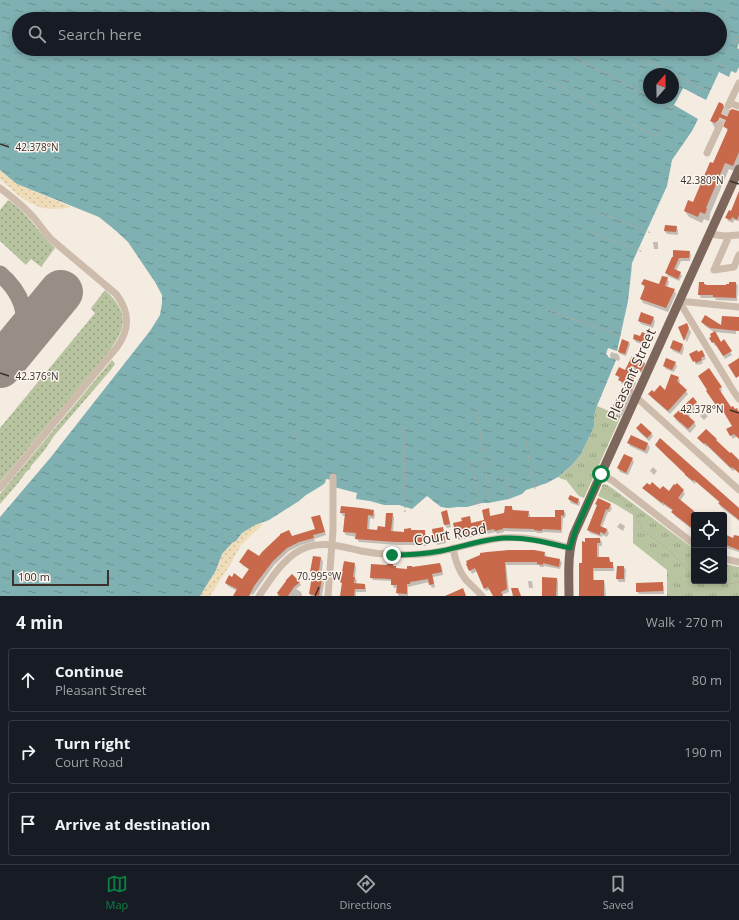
<!DOCTYPE html>
<html lang="en">
<head>
<meta charset="utf-8">
<style>
	:root { --surface:#171b24; --page:#242831; --text:#f1f3f6; --muted:#9ea1a6; --line:#363941; --accent:#0b8043 }
	body { margin:0; font-family:"Open Sans",sans-serif; background:var(--page); color:var(--text) }
	.controls { position:absolute; right:12px; bottom:12px; display:grid; overflow:hidden; border-radius:4px; box-shadow:0 2px 6px #0003 }
	.controls button { width:36px; height:36px; display:grid; place-items:center; padding:0; border:0; border-bottom:1px solid var(--line); background:var(--surface); color:var(--text); font:20px sans-serif }
	.compass { position:absolute; left:643px; top:68px; width:36px; height:36px; border-radius:50%; background:var(--surface); box-shadow:0 2px 6px #0003; rotate:20deg }
	.scale { position:absolute; left:12px; bottom:10px; width:97px; box-sizing:border-box; padding-left:4px; border:2px solid #3b302b; border-top:0; font-size:11px; line-height:14px; white-space:nowrap; color:#3b302b; -webkit-text-stroke:3px #fbf5ee; paint-order:stroke }
	.stop { position:absolute; width:12px; height:12px; margin:-9px; border:3px solid #0b8043; border-radius:50%; background:#fff }
	.stop.end { background:#0b8043; border-color:#fff; box-shadow:0 1px 4px #0008 }
	.list { margin:0; padding:0; list-style:none }
	h2 { display:flex; justify-content:space-between; align-items:center; height:52px; margin:0; padding:0 16px; font-size:17px }
	h2 small { font-size:13px; font-weight:400; color:var(--muted) }
	.list li { display:grid; grid-template-columns:26px 1fr auto; gap:12px; align-items:center; box-sizing:border-box; height:64px; margin:0 8px 8px; padding:0 8px; border:1px solid var(--line); border-radius:4px }
	.list b { display:block; font-size:15px; white-space:nowrap }
	.list p { margin:0; font-size:13px; white-space:nowrap; color:var(--muted) }
	.list em { font-size:13px; font-style:normal; color:var(--muted) }
	.icon { flex:none; width:22px; height:22px; fill:none; stroke:currentColor; stroke-width:2; stroke-linecap:round; stroke-linejoin:round }
	.map { position:relative; flex:none; width:739px; height:596px; overflow:hidden }
	.search { position:absolute; background:var(--surface); box-shadow:0 2px 6px #0003; left:12px; right:12px; top:12px; height:44px; display:flex; align-items:center; gap:10px; box-sizing:border-box; padding:0 14px; border-radius:22px; color:var(--muted); font-size:15px }
	.sheet { height:268px; background:var(--surface) }
	nav { display:flex; justify-content:space-around; align-items:center; box-sizing:border-box; height:56px; border-top:1px solid var(--line); background:var(--surface); font-size:11px; color:var(--muted) }
	nav a { display:grid; justify-items:center; gap:2px }
	nav .on { color:var(--accent) }
	.map>svg:first-child { display:block }
</style>
</head>
<body>
<div class="map">
<svg width="739" height="596" viewBox="0 0 739 596">
	<defs>
		<pattern id="grass-dots" width="8" height="8" patternUnits="userSpaceOnUse"><rect width="8" height="8" fill="#b8c4a0"/><path d="M2 2h.1M6 6h.1" fill="none" stroke="#97a083" stroke-width="1.8" stroke-linecap="round"/></pattern>
		<pattern id="sand-dots" width="8" height="8" patternUnits="userSpaceOnUse"><rect width="8" height="8" fill="#efdcb8"/><path d="M2 2h.1M6 6h.1" fill="none" stroke="#cebd9e" stroke-width="1.8" stroke-linecap="round"/></pattern>
		<pattern id="park-tufts" width="24" height="20" patternUnits="userSpaceOnUse"><rect width="24" height="20" fill="#b8c4a0"/><path d="M3 7l-1-3M5 7V3M7 7l1-3M15 17l-1-3M17 17v-4M19 17l1-3" fill="none" stroke="#97a083"/></pattern>
		<pattern id="water-ripples" width="26" height="14" patternUnits="userSpaceOnUse"><rect width="26" height="14" fill="#7fb0b2"/><path d="M2 4q2-2 4 0t4 0M15 11q2-2 4 0t4 0" fill="none" stroke="#699091"/></pattern>
	</defs>
	<rect width="100%" height="100%" fill="#f4ebe1"/>
	<path fill="url(#grass-dots)" d="M8,200C28,212 38,233 55,248L41,267L31,259L26,265L0,241V210Z
		M105,290C138,319 119,339 97,366L0,482V428L95,313L91,309L92,307Z
		M112,360L115,364L110,371L109,372L54,436L44,451L31,466L30,469L26,472L19,482L0,504V494Z"/>
	<path fill="url(#sand-dots)" d="M0,170L17,184L71,207C65,208 59,209 53,209C31,209 16,193 0,179Z
		M262,523L261,526L241,545L230,565L224,574L210,596H200L216,570L222,554L232,543L236,541L242,533L255,525Z"/>
	<path fill="url(#park-tufts)" d="M597,406L621,416L584,498L579,496L566,480L562,479L558,477L572,465L581,454L594,427V416Z
		M603,484L607,485L612,488L694,549V581H724V564L739,567V596H667V570L633,543V515L615,504L598,496Z"/>
	<path fill="url(#water-ripples)" fill-rule="evenodd" d="M0,0H739V43L737,48L739,49V67L736,73L731,71L729,77L719,72L706,100L683,88L674,105L698,119L692,131L672,160L667,186L632,263L631,274L628,301L617,351L608,348L606,354L608,356V357L616,360L597,406L594,416V427L581,454L572,465L558,477L547,483L526,490L522,494L509,499L488,503H482L467,507H458L449,508L441,507L427,496L412,509L399,505H384L370,501L356,499L357,493L334,487V480L326,479L325,483L321,486L306,495L299,501L269,520L255,525L242,533L236,541L232,543L222,554L216,570L200,596H0V517L51,457L150,331L160,315L162,303V295L155,282L128,242L115,230L99,217L17,184L0,170ZM19,19H720V49H19ZM649,74H673V98H649Z"/>
	<path fill="#0003" d="M723,105L727,112H739V167L737,172L729,169L710,214V216L709,221L704,219L702,223L689,217L685,211L694,204L713,164L728,131L725,127L715,128L711,121Z
		M739,193V221L734,220L733,223L728,221L727,218L731,212Z
		M666,226L676,227L678,230V235L667,234L665,231Z
		M653,242H658V249H654Z
		M689,252L691,255L690,261H681L676,271L680,273L682,276L679,281L668,276L666,273L674,258Z
		M667,278L669,282L667,288L674,290L676,294L668,312L643,303L641,299L645,289L643,284L660,285Z
		M704,283L705,285L727,286L736,283L738,286L737,301L716,300L715,298H701L699,294Z
		M653,318L655,321L653,328L641,324L639,321Z
		M702,322L722,327L737,323L736,334L714,332L720,343L724,341L732,355L725,359L717,345L715,346L711,338L714,332L705,326Z
		M686,324L691,332L687,342L679,328Z
		M650,337L652,340L649,347L636,342L634,339Z
		M629,342L630,345L626,356L620,354L619,351Z
		M683,345L684,348L682,355L673,351L671,348Z
		M702,351L706,359L702,361L703,363L699,365L698,364L696,365L691,354L698,353Z
		M611,352L618,354L620,358L619,361L612,359L610,356Z
		M632,358L644,363L647,368L644,374L635,370L631,378L634,379L636,383L633,389L635,392L632,399L630,398L622,416L618,414L614,406L625,386L622,384L617,375L626,371Z
		M675,363L677,366L674,372L666,369L664,366Z
		M678,377L680,381L679,384L686,391L688,394L670,414L652,398L650,394L666,391Z
		M721,388L722,391L720,392L731,408L739,414V439L737,436L733,439L727,430L733,426L723,409L720,410L709,395Z
		M696,402L699,406L689,415L690,416L689,417L694,422L696,426L690,433L676,420L674,416Z
		M703,412L708,416L704,420L700,416Z
		M637,429L651,433L653,436L649,441L639,432Z
		M706,430L716,440L718,443L739,462V473L735,469L733,471L707,446V447L700,441Z
		M632,437L648,444L650,448L647,454L630,446L629,443Z
		M656,445L739,509V521L721,507L719,504L720,503L696,482L695,484L688,478L686,474L667,457Z
		M632,459L634,462L628,475L620,472L618,468Z
		M653,467L657,471L654,475L650,471Z
		M677,485L683,491L685,494L680,501L697,515H694V531L675,516L673,512V511L664,505V506L646,491L644,488L669,492Z
		M569,499L579,500L580,503L579,506L571,503Z
		M596,504L610,505L612,508L610,512H608L602,527L607,529L609,533L607,537L602,535V537L590,533L588,530L598,507Z
		M512,507L514,511L528,512L530,515V518H556L564,511L566,514L565,518H563L562,533L543,532V533H537L536,532L504,531V532L497,534L496,532L458,540L457,537L463,522L469,517L472,524L486,521L488,510L491,517L505,514Z
		M373,511L375,515L374,519L370,518L369,530L378,531L386,528L392,514L394,518L393,532L405,533L411,529L412,531H424L426,534V546H420L419,545H398L359,542L357,539V537L346,535L344,532L345,516H343L341,513Z
		M447,511L451,527L447,528L445,525Z
		M320,516L321,519L326,535L314,539L315,541L301,545L289,551L274,565L253,595L251,594L250,596H234L237,591L228,586L226,583L243,580L250,570L242,565L241,562L259,558L292,537L316,530Z
		M620,523L625,526L623,531L617,527Z
		M442,528L444,531L446,543L437,545L435,541Z
		M724,535L734,539L739,538V552L724,547Z
		M600,539L602,542V546H599V558H609L611,563H612L614,567V571H594V581H604L605,584L606,596H580L583,564Z
		M545,553L546,556V557L560,560L562,563L560,569L544,566V567H540L539,565H506L509,592L502,595L503,596H494L491,589L486,591L477,571L472,574L467,565Z
		M314,557L321,558L323,562L321,578L324,583L322,596H311L310,594L313,575L311,572Z
		M354,564L356,567L355,578L357,581L356,584L365,585L366,588V592H356V596H341L342,584L341,582Z
		M440,564L442,567L443,575L433,577L435,587L432,588L429,582L408,587V596H399L397,593L398,588H394L392,584V581L373,580L371,577L388,566L392,565L396,569L407,570Z
		M624,567L626,570L625,582H619L617,579Z
		M557,579L558,582V596H543Z
		M528,581H532L533,588H529Z
		M299,582L301,585L296,589L301,592L302,595V596H277L278,594Z
		M662,583L664,587V594H639L637,591Z"/>
	<g fill="none" stroke-linecap="round" stroke-linejoin="round">
		<path stroke="#988e86" stroke-width="17" d="M0,274C20,291 32,316 19,341C16,347 10,353 6,359"/>
		<path stroke="#988e86" stroke-width="44" d="M0,366L61,292"/>
	</g>
	<path fill="#c8694b" d="M719,102L723,104L724,108L726,111H729L732,109L739,111V152L733,166L725,163L706,208L707,209L705,214L700,212L698,217L684,211L688,200L693,202L710,162L713,163L728,129L724,127V122L722,120L717,121L715,123L710,121Z
		M739,191V215L737,220L732,217L731,220L725,218L729,210L731,211Z
		M665,225L677,226L676,232L664,231Z
		M673,250L690,251L689,258H679L674,269L681,272L678,279L665,273L672,257H673Z
		M662,276L668,277L665,286L675,289L666,308L640,299L645,286L641,284L644,279L659,284Z
		M699,282H704V284L707,285H726V284H729V282H736V298L713,297V295H698Z
		M641,312L654,317L651,325L638,321Z
		M705,315L721,325L722,316L739,317V331L710,328L701,322Z
		M687,323L689,328L684,341L678,327Z
		M715,331L721,342L724,339L732,351L723,356L714,342L712,343L709,338L711,337L710,334Z
		M642,332L651,336L647,344L633,339L634,334L640,336Z
		M622,339L629,342L625,354L618,352Z
		M673,340L683,344L680,352L670,348Z
		M697,350L698,352L702,350L705,356L701,358L702,360L696,363L695,361L693,362L689,354Z
		M632,356L645,363L641,371L632,366L628,375L634,378L631,386L633,387L629,395L628,394L619,412L614,409L615,407L613,406L625,383L618,380L620,377L615,375L619,367L625,370Z
		M666,358L676,362L672,370L663,366Z
		M739,358V376L736,378L728,365Z
		M709,368L722,387L719,389L731,407L733,406L735,409L737,408L739,412V439L734,434L730,436L726,429L732,426L720,406L718,408L706,391L707,390L698,376Z
		M671,374L679,377L677,381L687,390L668,411L648,394L652,390L654,392L660,385L665,390Z
		M693,397L697,402L687,411L688,412L686,414L695,422L688,429L673,416Z
		M641,423L652,433L647,438L636,428Z
		M706,429L717,439L716,440L730,453L731,452L739,460V473L732,467L731,468L705,443L704,444L697,438Z
		M631,435L648,443L645,451L627,443Z
		M660,438L739,508V520L718,503L720,502L694,480L693,481L685,475V474L658,448L655,445Z
		M624,454L633,458L626,473L617,468Z
		M652,482L660,489L663,486L669,491L674,484L675,485L677,483L684,490L678,498L694,511V525L692,528L671,512L673,510L662,502V503L642,488L647,483L650,485Z
		M570,495L579,499L577,504L568,499Z
		M598,498L611,504L608,510L606,509L600,526L607,529L605,534L600,532V535L587,530L597,505L595,504Z
		M341,506L361,508L374,510L373,516L368,515L367,529L377,530L378,526L385,527L386,513H393L391,531L404,532V529L411,528V530H425V542L417,543V542H395L355,539L356,533L343,532L345,513H340Z
		M505,506H512V510L529,511L528,517H555V510H564V516L561,515V530L542,529V531L534,530V529L503,528V529L495,531L494,529L456,537L453,523L462,521L461,518L470,516L471,523L484,520L482,510L489,508L490,516L504,513Z
		M447,510L450,524L444,525L441,512Z
		M320,515L325,532L313,535L314,538L299,542L287,548L273,561L254,586L249,596H233L237,589L225,583L229,575L232,577L234,573L242,579L249,569L239,562L248,549L259,556L262,552L280,535V534L289,530L292,536L315,529L311,517Z
		M443,527L445,540L434,542L432,529Z
		M724,534L733,538L734,535L739,536V550L724,544Z
		M585,538H600V543H597V557H609L610,562H613V568H593V580H604V596H579V563H582V541L585,542Z
		M509,550H534L545,552L544,556L560,559L559,567L543,563V565L537,564V562H505L507,589L501,592L503,596H493L488,587L484,589L475,568L469,571L466,564L467,563L466,561L480,555V553L487,552Z
		M313,556L321,557L318,577L322,578L319,596L309,594L313,570L310,572Z
		M344,561L355,563L353,577H355L354,583L365,584V589H355L354,596H340L342,583L340,582Z
		M440,563L442,572L432,574L434,584L429,585L428,579L410,582V584H407V594L396,593L397,585H391V579L370,578L371,564L387,565V564H393V566H396V568L407,569V566H412V567Z
		M617,566H624V579H616Z
		M292,574L300,582L294,587L288,596H280L277,593L286,581V580Z
		M542,577L557,578L556,596H542Z
		M663,582V591L636,592V583Z
		M463,588L466,596H445Z
		M511,588H518L521,596H513Z"/>
	<g fill="none" stroke-linecap="round" stroke-linejoin="round">
		<path stroke="#cfc6bd" stroke-width="7" stroke-dasharray="7 3.5" stroke-linecap="butt" d="M720,125L728,106"/>
		<path stroke="#b9a596" stroke-width="1" stroke-dasharray="2 2" stroke-linecap="butt" d="M656,0L691,19
			M692,19L702,0
			M720,28L730,10
			M720,34L738,44
			M736,42L739,36
			M623,49L673,74
			M688,49L731,71
			M569,54L649,96
			M673,74L709,92
			M548,80L657,137L674,105
			M653,98L672,108
			M596,211L651,233
			M587,231L643,252
			M547,310L622,336
			M477,409L490,504
			M404,426L405,514
			M297,432L298,504
			M526,440L531,474L534,480L535,489
			M472,462L479,506
			M506,477L512,500
			M604,488L615,494L624,501L635,513L643,531L667,548L689,572L694,575
			M706,581L729,584L739,582"/>
		<path stroke="#cdbbac" stroke-width="7" d="M730,103L738,106
			M728,106L739,83
			M707,153L720,125
			M0,188C12,197 24,206 34,218C40,225 45,233 52,240L116,294C130,312 130,329 117,347L0,488
			M710,234L725,236L739,235
			M729,236L714,270L734,267L739,255
			M679,301L734,392L739,399
			M679,301L739,307
			M636,397L739,490
			M601,474L613,481L694,544
			M453,548C455,560 458,570 466,580C471,585 477,590 482,596
			M724,559L739,562
			M259,596C272,577 285,555 307,547C325,541 343,547 361,551C371,553 381,554 391,554C408,556 426,554 442,551C462,547 482,540 502,538C525,536 548,542 570,548
			M328,596L333,530V477"/>
		<path stroke="#7d675c" stroke-width="9" d="M569,596C569,576 567,554 574,534L739,169"/>
	</g>
	<g fill="none" stroke-linecap="round" stroke-linejoin="round">
		<path stroke="#0b8043" stroke-width="5" d="M392,555C408,555 425,554 441,551C462,547 483,539 504,538C527,537 549,543 570,548L576,529L601,474"/>
	</g>
	<path fill="none" stroke="#3b302b" stroke-width="1.5" d="M0,144L9,147M730,181L739,184M0,373L9,376M730,410L739,413M315,596L319,587"/>
	<g text-anchor="middle" dominant-baseline="central" stroke-width="3" stroke-linejoin="round" paint-order="stroke">
		<g font-size="14" fill="#3b302b" stroke="#fbf5ee">
			<text transform="translate(631 374) rotate(-66)">Pleasant Street</text>
			<text transform="translate(450 534) rotate(-10)">Court Road</text>
		</g>
	</g>
	<g font-size="10" text-anchor="middle" fill="#3b302b" stroke="#fbf5ee" stroke-width="3" stroke-linejoin="round" paint-order="stroke">
		<text x="37" y="151">42.378°N</text>
		<text x="702" y="184">42.380°N</text>
		<text x="37" y="380">42.376°N</text>
		<text x="702" y="413">42.378°N</text>
		<text x="319" y="580">70.995°W</text>
	</g>
</svg>
<div class="controls">
<button><svg class="icon" aria-label="locate" viewBox="0 0 24 24"><circle cx="12" cy="12" r="6"/><path d="M12 2v4M12 18v4M2 12h4M18 12h4"/></svg></button>
<button><svg class="icon" aria-label="layers" viewBox="0 0 24 24"><path d="M12 4l9 5-9 5-9-5zM3 14l9 5 9-5"/></svg></button>
</div>
<svg class="compass" viewBox="-18 -18 36 36"><path d="M0-13l5 13h-10z" fill="#e53935"/><path d="M0 13l5-13h-10z" fill="#9ea1a6"/></svg>
<div class="scale">100 m</div>
<div class="stop" style="left:601px;top:474px"></div>
<div class="stop end" style="left:392px;top:555px"></div>
<div class="search"><svg class="icon" aria-label="search" viewBox="0 0 24 24"><circle cx="10" cy="10" r="6"/><path d="M15 15l6 6"/></svg>Search here</div>
</div>
<section class="sheet">
<h2>4 min<small>Walk · 270 m</small></h2>
<ul class="list">
<li><svg class="icon" aria-label="ahead" viewBox="0 0 24 24"><path d="M12 20V5M6 11l6-6 6 6"/></svg><div><b>Continue</b><p>Pleasant Street</p></div><em>80 m</em></li>
<li><svg class="icon" aria-label="right" viewBox="0 0 24 24"><path d="M7 20v-9h11M14 6l5 5-5 5"/></svg><div><b>Turn right</b><p>Court Road</p></div><em>190 m</em></li>
<li><svg class="icon" aria-label="arrive" viewBox="0 0 24 24"><path d="M6 21V4h12l-3 4 3 4H6"/></svg><div><b>Arrive at destination</b></div></li>
</ul>
</section>
<nav>
<a class="on"><svg class="icon" aria-label="map" viewBox="0 0 24 24"><path d="M3 6l6-2 6 2 6-2v14l-6 2-6-2-6 2zM9 4v14M15 6v14"/></svg>Map</a>
<a><svg class="icon" aria-label="directions" viewBox="0 0 24 24"><path d="M12 3l9 9-9 9-9-9zM9 14v-3h6M13 9l2 2-2 2"/></svg>Directions</a>
<a><svg class="icon" aria-label="saved" viewBox="0 0 24 24"><path d="M7 4h10v16l-5-4-5 4z"/></svg>Saved</a>
</nav>
</body>
</html>
